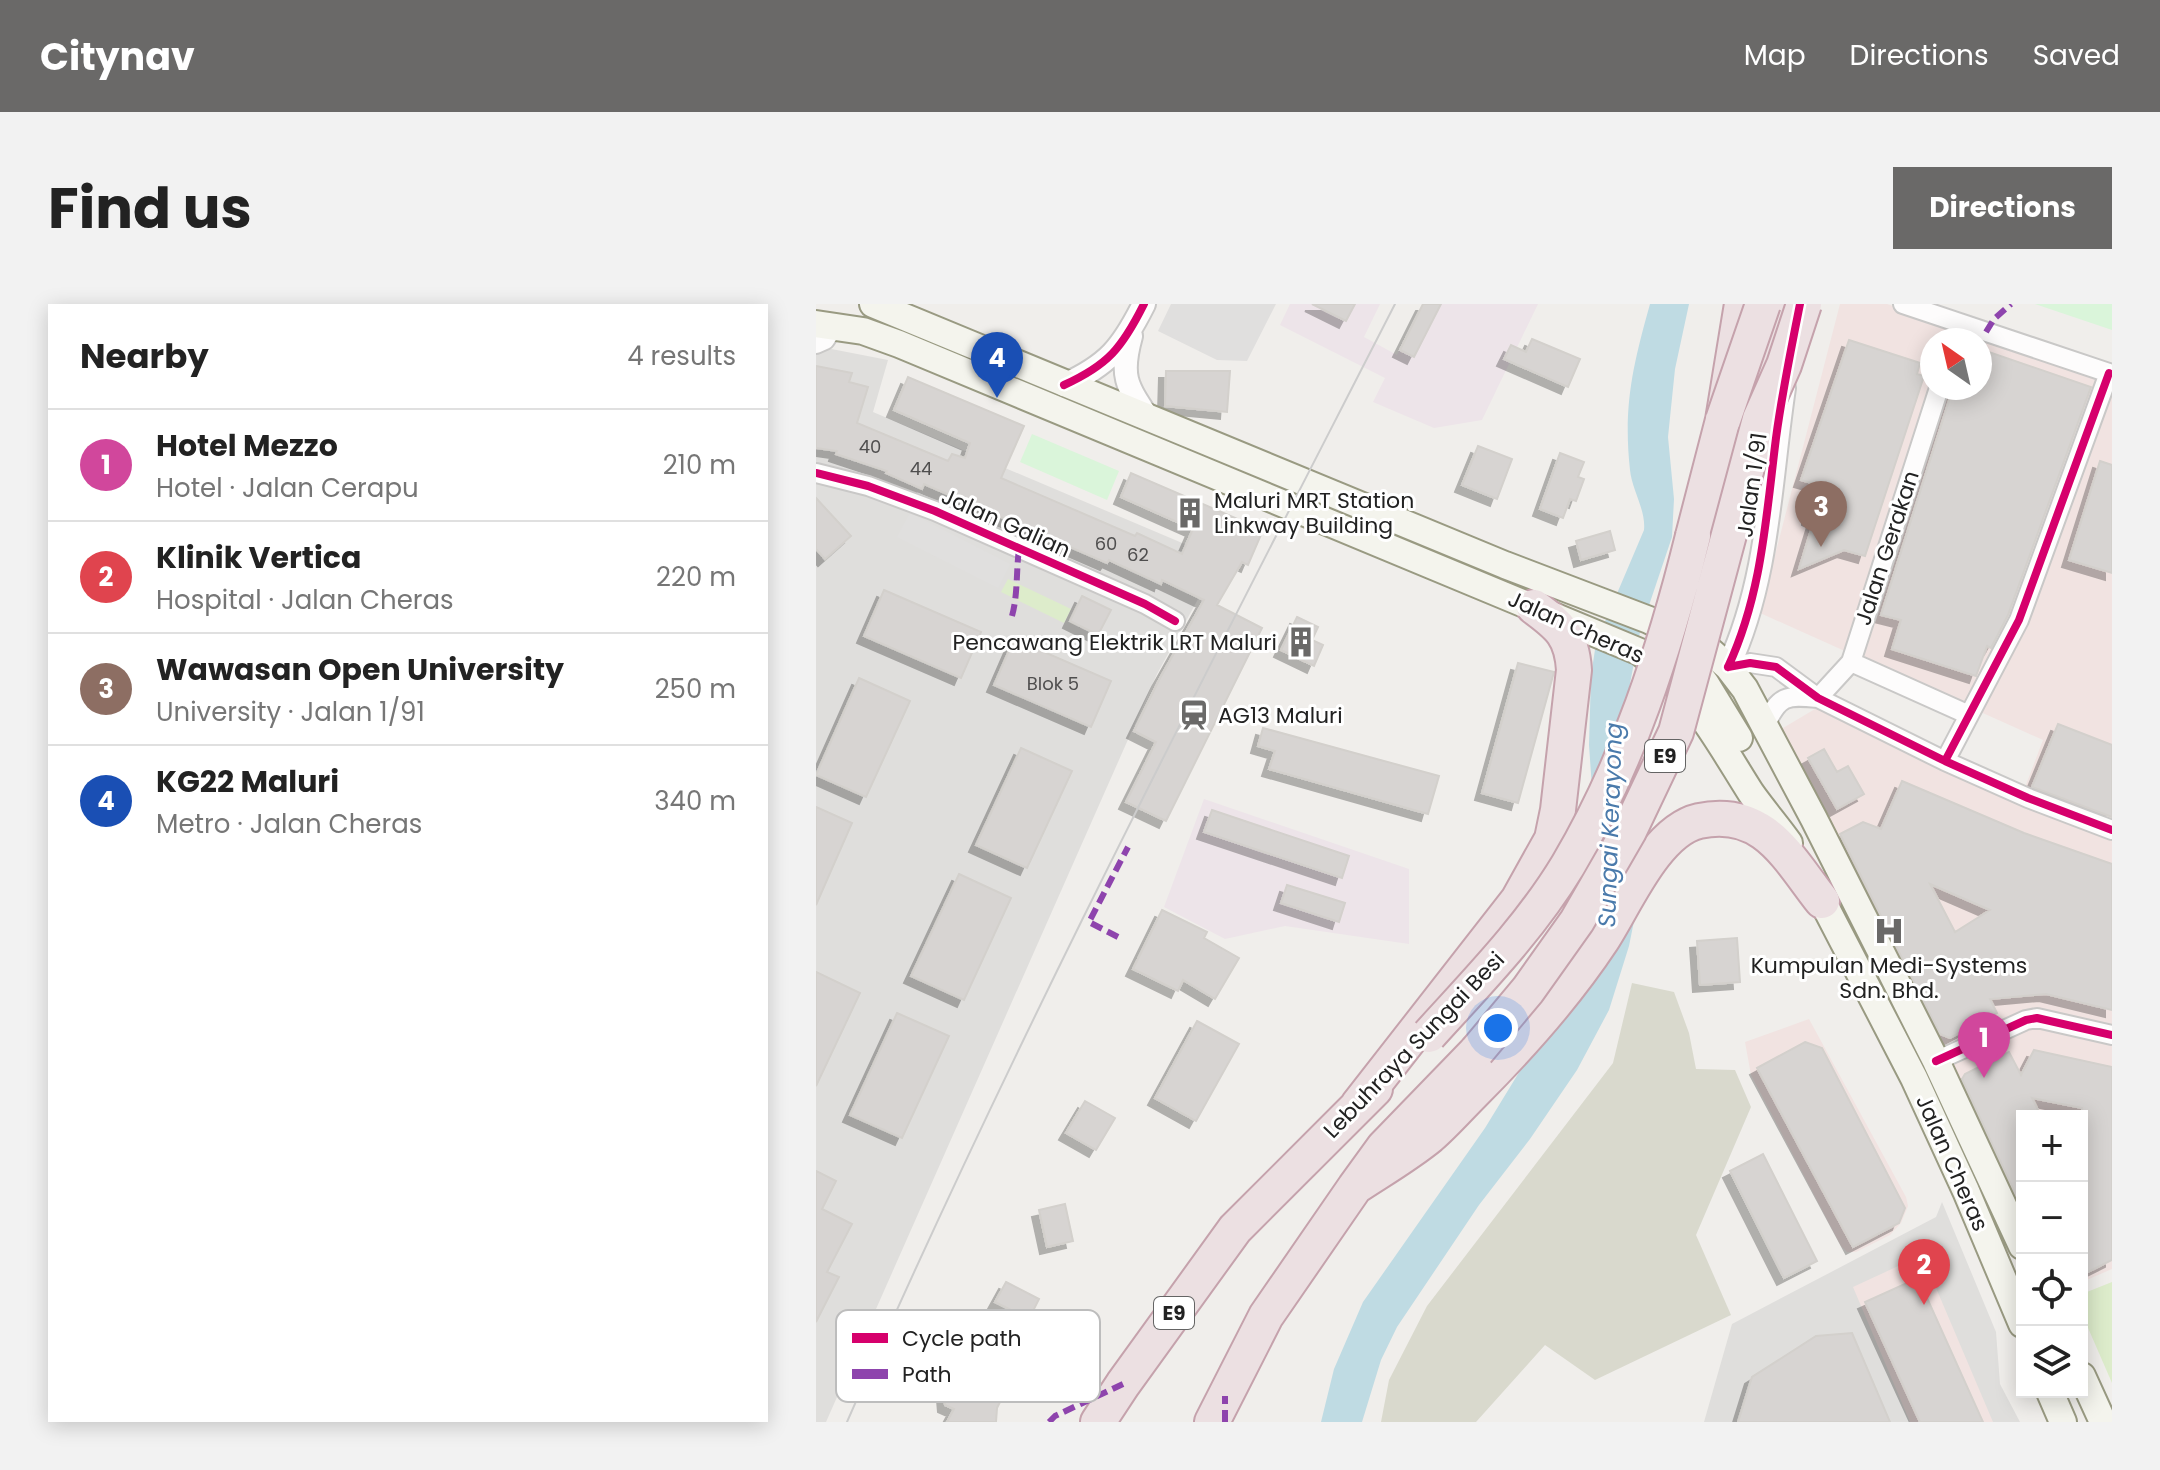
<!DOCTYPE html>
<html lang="en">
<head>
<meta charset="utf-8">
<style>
	:root { --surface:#fff; --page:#f2f2f2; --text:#222; --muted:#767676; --line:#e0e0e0; --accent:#6a6968 }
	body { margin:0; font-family:Poppins,sans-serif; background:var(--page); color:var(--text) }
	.controls { position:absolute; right:24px; bottom:24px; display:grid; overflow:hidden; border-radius:0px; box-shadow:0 4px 20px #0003 }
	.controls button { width:72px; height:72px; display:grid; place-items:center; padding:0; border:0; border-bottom:2px solid var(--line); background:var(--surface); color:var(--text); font:40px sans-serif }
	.compass { position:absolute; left:1104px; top:24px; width:72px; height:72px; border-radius:50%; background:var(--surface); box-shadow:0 4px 20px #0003; rotate:326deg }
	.you { position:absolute; left:682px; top:724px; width:28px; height:28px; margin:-20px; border:6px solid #fff; border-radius:50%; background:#1a73e8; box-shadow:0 0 0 12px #1a73e833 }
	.badge { display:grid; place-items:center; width:52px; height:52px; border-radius:50%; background:var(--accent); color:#fff; font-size:26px; font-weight:700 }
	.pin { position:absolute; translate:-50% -66px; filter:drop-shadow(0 2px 4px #0008) }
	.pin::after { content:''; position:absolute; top:42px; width:28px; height:24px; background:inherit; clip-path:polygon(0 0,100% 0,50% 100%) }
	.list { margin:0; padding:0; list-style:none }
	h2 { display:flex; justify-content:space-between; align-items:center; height:104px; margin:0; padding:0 32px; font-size:34px }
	h2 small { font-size:26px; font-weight:400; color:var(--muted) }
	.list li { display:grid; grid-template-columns:52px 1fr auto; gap:24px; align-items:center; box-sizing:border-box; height:112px; padding:0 32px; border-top:2px solid var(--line) }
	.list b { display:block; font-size:30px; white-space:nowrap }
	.list p { margin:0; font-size:26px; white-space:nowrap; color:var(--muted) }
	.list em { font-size:26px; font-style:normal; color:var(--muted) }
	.icon { flex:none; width:44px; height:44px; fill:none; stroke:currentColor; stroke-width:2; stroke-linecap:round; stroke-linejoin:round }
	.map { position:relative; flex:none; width:1296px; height:1118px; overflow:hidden; border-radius:0px }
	header { display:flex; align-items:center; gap:48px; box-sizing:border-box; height:112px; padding:0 40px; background:var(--accent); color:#fff }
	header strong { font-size:38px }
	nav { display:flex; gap:44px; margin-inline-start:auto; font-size:28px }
	.intro { display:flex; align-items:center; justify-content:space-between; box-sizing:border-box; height:192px; padding:0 48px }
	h1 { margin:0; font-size:56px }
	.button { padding:20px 36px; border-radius:0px; background:var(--accent); color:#fff; font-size:28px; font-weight:700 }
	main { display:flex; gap:48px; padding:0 48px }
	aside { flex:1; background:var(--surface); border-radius:0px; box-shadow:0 4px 20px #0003 }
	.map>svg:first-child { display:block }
</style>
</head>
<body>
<header>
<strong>Citynav</strong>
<nav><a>Map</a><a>Directions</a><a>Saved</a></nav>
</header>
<div class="intro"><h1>Find us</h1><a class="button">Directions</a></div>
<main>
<aside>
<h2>Nearby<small>4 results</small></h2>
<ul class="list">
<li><span class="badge" style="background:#d1479c">1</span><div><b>Hotel Mezzo</b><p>Hotel · Jalan Cerapu</p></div><em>210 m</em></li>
<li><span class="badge" style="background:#e0444e">2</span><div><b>Klinik Vertica</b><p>Hospital · Jalan Cheras</p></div><em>220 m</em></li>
<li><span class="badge" style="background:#8d6e63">3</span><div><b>Wawasan Open University</b><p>University · Jalan 1/91</p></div><em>250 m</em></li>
<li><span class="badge" style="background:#1a4fb4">4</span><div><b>KG22 Maluri</b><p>Metro · Jalan Cheras</p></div><em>340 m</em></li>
</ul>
</aside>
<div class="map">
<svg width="1296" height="1118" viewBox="0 0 1296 1118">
	<defs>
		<filter id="shadow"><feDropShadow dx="-7" dy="7" stdDeviation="0" flood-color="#0004"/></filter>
	</defs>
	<rect width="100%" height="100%" fill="#f0eeeb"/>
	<path fill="#dfdedc" d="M0,42L72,56L57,108L404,255L341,370L10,1118H0Z
		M1126,898L1180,1028L1184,1080L1204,1118H888L916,1020L1120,913Z"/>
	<path fill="#f1e3e1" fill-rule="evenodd" d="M1024,0H1071L1296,75V520L1208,486L1227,436L944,309ZM1116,36H1164V84H1116Z
		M1004,402L1296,534V965L1266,978V812H1206V921L962,427Z
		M993,715L1090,893L1092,902L1085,919L1074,931L1040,948H1031L1025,942L935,771L929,738Z
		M1106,951L1177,1118H1094L1037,983Z"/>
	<path fill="#ede4e9" d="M474,0H564L548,33L581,51L607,0H722L666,116L618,124L557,98L569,74L464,21Z
		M388,495L593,565V640L469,622L409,635L348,603Z"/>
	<path fill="#d9d9cd" d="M816,679L858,688L873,729L880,765L919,766L935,803L880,931L915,1011L779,1076L729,1041L660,1118H565L573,1076L611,1002L797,759Z"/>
	<path fill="#ddeccb" d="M192,275L255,305L248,319L185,288Z
		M1296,978V1079L1266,1010V990Z"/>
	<path fill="#daf5da" d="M1219,0H1296V26Z
		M216,130L303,167L291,196L204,158Z"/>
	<path fill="#e0dfde" d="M355,0H460L431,57L401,56L342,27Z
		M94,209L194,260L182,284L81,233Z"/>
	<path fill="#bfdbe3" d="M834,0H873L859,65L852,133L858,195L856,233L824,328L811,395L819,495L818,617L813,642L793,706L761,766L714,835L663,901L581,1023L565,1056L546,1118H505L518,1065L547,998L669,824L718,744L780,598V541L773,441L775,372L780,339L828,226C830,206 816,186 814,166C807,102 817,61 834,0Z"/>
	<path fill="#d7d4d2" stroke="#d3d0cc" stroke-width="2" fill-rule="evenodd" filter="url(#shadow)" d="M496,0H539L530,17Z
		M607,0H625L598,53L584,46Z
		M716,35L764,55L752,83L688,55L695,41L710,48Z
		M1033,36L1104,59L1101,70L1108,72L1049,252L1028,246L983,265L998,216L993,214V197L999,180L985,176Z
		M1164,45L1275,83L1192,311L1175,344L1171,342L1160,372L1076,345L1085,316L1065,311L1137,84H1164Z
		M0,62L36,69L33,78L52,83L41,119L132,157L136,150L149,154L154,139L78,106L92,73L208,122L185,174L319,232L321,229L366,250L377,225L305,193L315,169L447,226L432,261L426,258L401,301L446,324L350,517L310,498L340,438L318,427L343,376L388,296L346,276L345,280L293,256L291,259L108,180L106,185L70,169L71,167L20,150L21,147L0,144Z
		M350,67H414L411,108L349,102Z
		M662,142L696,155L681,195L646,181Z
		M744,149L768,158L762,173L768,175L760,197L754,195L747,214L724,205Z
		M1284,157L1296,161V269L1253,256Z
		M0,194L35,232L9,255L0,245Z
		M794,227L799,246L765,256L760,237Z
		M68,286L165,328L145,374L48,332Z
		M266,292L295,306L282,331L254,317Z
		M481,313L502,323L496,336L507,341L498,362L465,346Z
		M198,335L295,377L275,423L178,381Z
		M702,359L738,368L702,499L666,489Z
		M43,374L94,397L50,493L0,471Z
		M1242,420L1296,441V513L1216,483Z
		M447,424L623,472L612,510L453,465L459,447L442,442Z
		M205,444L256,467L211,564L160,541Z
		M1008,445L1021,468L1032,462L1048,490L1021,505L992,454Z
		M1086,477L1208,529L1296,560V706L1230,690L1174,695L1181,709L1134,734L1124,730L1024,530L1047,518L1065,525ZM1114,580L1174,606L1139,628Z
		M0,503L36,519L0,601Z
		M396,506L533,552L526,574L388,528Z
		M143,570L195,594L148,696L95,672Z
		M471,581L529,599L523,618L465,599Z
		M346,606L391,628L388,634L423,654L399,695L367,676L362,687L317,665Z
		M921,634L924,678L884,681L881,637Z
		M0,668L44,689L0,782Z
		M81,709L133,732L86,834L34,811Z
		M381,717L423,740L380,817L339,794Z
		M989,738L1006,744L1089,904L1083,919L1037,943L941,764Z
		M1218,746L1296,763V956L1266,971V804L1216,794L1225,812H1206V904L1146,775L1149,770L1193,748L1205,771Z
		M269,797L299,814L280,846L250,829Z
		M947,850L1001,957L968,974L914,867Z
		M0,867L20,877L6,905L36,920L11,968L23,973L0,1018Z
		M249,900L257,937L231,943L223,906Z
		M1102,974L1167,1118H1104L1049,998Z
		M190,978L223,995L213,1015L179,998Z
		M1036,1029L1074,1118H922L936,1073L1000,1032Z
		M175,1038L196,1049L192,1056L202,1062L181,1104L180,1118H131L138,1105L129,1101L128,1089L131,1076L135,1070L149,1060L154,1074Z"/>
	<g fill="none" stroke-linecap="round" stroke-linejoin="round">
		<g stroke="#c9c8c7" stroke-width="22">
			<path id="minor" d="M1087,0L1296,70
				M0,40L9,36L19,21
				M0,169L52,182L119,207L329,300L359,317
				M1035,358L1153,411
				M912,363L934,359L960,363L1002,394L1129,457L1212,494L1296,526
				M1002,394L1035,358L1123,84
				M949,422C963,391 970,391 1002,394
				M1129,457L1203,316L1293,69
				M1120,757L1210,716L1221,714L1296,731"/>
		</g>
		<g stroke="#c9c8c7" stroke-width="26">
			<path id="tertiary" d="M315,32C304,72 310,81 332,114
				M248,81C292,61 306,44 328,0
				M912,363C953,276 954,177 968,84"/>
		</g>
		<g stroke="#999a82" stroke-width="30">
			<path id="secondary" d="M57,0L689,261L833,316L893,346L912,363L929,385L998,515L1120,757L1206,942
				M0,20L47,27L83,40L824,348C875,385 902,437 935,489C947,506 961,522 973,539
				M870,353L890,380L923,434
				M997,579L1098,774L1150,887L1206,1020
				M1266,1072L1287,1118
				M1234,1088L1247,1118"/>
		</g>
		<g stroke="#c5a2ac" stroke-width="38">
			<path id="motorway" d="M950,81L968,0
				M877,232L907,116L926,0
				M542,801L702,596L736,535L742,506L758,366C756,332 744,322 718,303
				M539,883C563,867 591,851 614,832C629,819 643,803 657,789C704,742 749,692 786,636C809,601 839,527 883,517C948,503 972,554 1006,597
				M282,1118L307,1080L419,925L559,785
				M396,1118L450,1012L539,883L568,843L661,747"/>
		</g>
		<use href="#minor" stroke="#fdfcfc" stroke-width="18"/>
		<use href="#tertiary" stroke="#fdfcfc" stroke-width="22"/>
		<use href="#secondary" stroke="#f4f4ed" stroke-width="26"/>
		<use href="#motorway" stroke="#ece0e2" stroke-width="34"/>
		<path stroke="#ccc" stroke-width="2" d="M31,1118C197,738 390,369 579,0"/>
		<g stroke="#c5a2ac" stroke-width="38" stroke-linecap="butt">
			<path id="motorway-bridge" d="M907,116L947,0
				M613,731C662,677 714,624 752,561C812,460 849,345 877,232
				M661,747L712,686L761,617L813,527L860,428L944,115L968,61L988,0"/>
		</g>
		<use href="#motorway-bridge" stroke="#ece0e2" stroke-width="34"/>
		<path stroke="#8e44ad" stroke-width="6" stroke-dasharray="12 6" stroke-linecap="butt" d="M1170,28L1178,15L1195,0
			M196,312C202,290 200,268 203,245
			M302,633L273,618L312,543
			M233,1118L239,1112L307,1080
			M409,1118V1092"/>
		<g stroke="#fff" stroke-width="13">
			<path id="cycleway" d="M248,81C292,61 306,44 328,0
				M0,169L52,182L119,207L329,300L359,317
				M912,363L934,359L960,363L1002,394L1129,457L1212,494L1296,526
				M912,363C946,290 950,213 960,134C966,89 975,45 984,0
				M1129,457L1203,316L1293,69
				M1120,757L1210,716L1221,714L1296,731"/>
		</g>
		<use href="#cycleway" stroke="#d6006c" stroke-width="8"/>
	</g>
	<defs>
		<g id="building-bare" transform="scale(2.4)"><path d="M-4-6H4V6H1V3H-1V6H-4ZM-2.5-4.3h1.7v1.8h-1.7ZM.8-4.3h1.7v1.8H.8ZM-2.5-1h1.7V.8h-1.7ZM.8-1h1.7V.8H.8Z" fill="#6a6968" stroke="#fff" stroke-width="2.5" paint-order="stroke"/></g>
		<g id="station-bare" transform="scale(2.4)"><path d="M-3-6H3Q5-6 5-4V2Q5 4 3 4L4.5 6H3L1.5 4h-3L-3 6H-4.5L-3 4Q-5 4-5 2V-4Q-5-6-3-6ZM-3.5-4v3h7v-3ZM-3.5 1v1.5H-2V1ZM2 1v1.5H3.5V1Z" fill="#6a6968" stroke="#fff" stroke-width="2.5" paint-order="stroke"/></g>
		<g id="hospital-bare" transform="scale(2.4)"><path d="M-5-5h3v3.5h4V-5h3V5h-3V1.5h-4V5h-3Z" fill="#6a6968" stroke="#fff" stroke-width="2.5" paint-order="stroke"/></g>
	</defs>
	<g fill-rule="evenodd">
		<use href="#building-bare" x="374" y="209"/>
		<use href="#building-bare" x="485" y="338"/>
		<use href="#station-bare" x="378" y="411"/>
		<use href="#hospital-bare" x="1073" y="627"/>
	</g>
	<g text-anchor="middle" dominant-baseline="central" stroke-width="6" stroke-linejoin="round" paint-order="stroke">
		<g font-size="18" fill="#4f4e4e">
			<text x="54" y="142">40</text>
			<text x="105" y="164">44</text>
			<text x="290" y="239">60</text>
			<text x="322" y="250">62</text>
			<text x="237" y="379">Blok 5</text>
		</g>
		<g fill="#fff" stroke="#646464" stroke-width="2">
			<rect x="829" y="436" width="40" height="32" rx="6"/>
			<rect x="338" y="993" width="40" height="32" rx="6"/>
		</g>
		<g font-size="20" font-weight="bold" fill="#222">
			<text x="849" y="452">E9</text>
			<text x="358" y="1009">E9</text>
		</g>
		<g font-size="22" fill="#222" stroke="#fff">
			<text transform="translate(936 181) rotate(-82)">Jalan 1/91</text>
			<text transform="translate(190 219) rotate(24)">Jalan Galian</text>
			<text transform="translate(1071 244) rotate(-72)">Jalan Gerakan</text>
			<text transform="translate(760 323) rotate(24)">Jalan Cheras</text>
			<text transform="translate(598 741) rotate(-46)">Lebuhraya Sungai Besi</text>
			<text transform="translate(1136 859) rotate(66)">Jalan Cheras</text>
		</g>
		<g font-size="22" fill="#222" stroke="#fff" text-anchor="start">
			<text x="398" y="196">Maluri MRT Station<tspan x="398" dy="25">Linkway Building</tspan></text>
			<text x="461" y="338" text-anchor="end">Pencawang Elektrik LRT Maluri</text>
			<text x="402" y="411">AG13 Maluri</text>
			<text x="1073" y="661" text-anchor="middle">Kumpulan Medi-Systems<tspan x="1073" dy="25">Sdn. Bhd.</tspan></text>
		</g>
		<g font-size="24" font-style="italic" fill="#4a7aab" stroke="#fff">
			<text transform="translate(794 521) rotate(-88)">Sungai Kerayong</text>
		</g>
	</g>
	<rect x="20" y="1006" width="264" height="92" rx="12" fill="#fff" stroke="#bdbdbd" stroke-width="2"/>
	<rect x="36" y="1029" width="36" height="10" fill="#d6006c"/>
	<rect x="36" y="1065" width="36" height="10" fill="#8e44ad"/>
	<g font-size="22" fill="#222">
		<text x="86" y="1042">Cycle path</text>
		<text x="86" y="1078">Path</text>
	</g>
</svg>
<div class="controls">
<button>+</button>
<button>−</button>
<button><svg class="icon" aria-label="locate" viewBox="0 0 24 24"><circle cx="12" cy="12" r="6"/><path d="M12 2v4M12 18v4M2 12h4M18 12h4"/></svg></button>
<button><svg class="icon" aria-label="layers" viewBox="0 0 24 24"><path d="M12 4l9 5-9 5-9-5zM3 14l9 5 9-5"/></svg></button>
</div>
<svg class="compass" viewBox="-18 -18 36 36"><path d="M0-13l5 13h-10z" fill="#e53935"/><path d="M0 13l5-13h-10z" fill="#767676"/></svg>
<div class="you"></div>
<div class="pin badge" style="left:1168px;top:774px;background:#d1479c">1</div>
<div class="pin badge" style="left:1108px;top:1001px;background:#e0444e">2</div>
<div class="pin badge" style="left:1005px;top:243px;background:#8d6e63">3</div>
<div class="pin badge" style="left:181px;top:94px;background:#1a4fb4">4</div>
</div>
</main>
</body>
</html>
